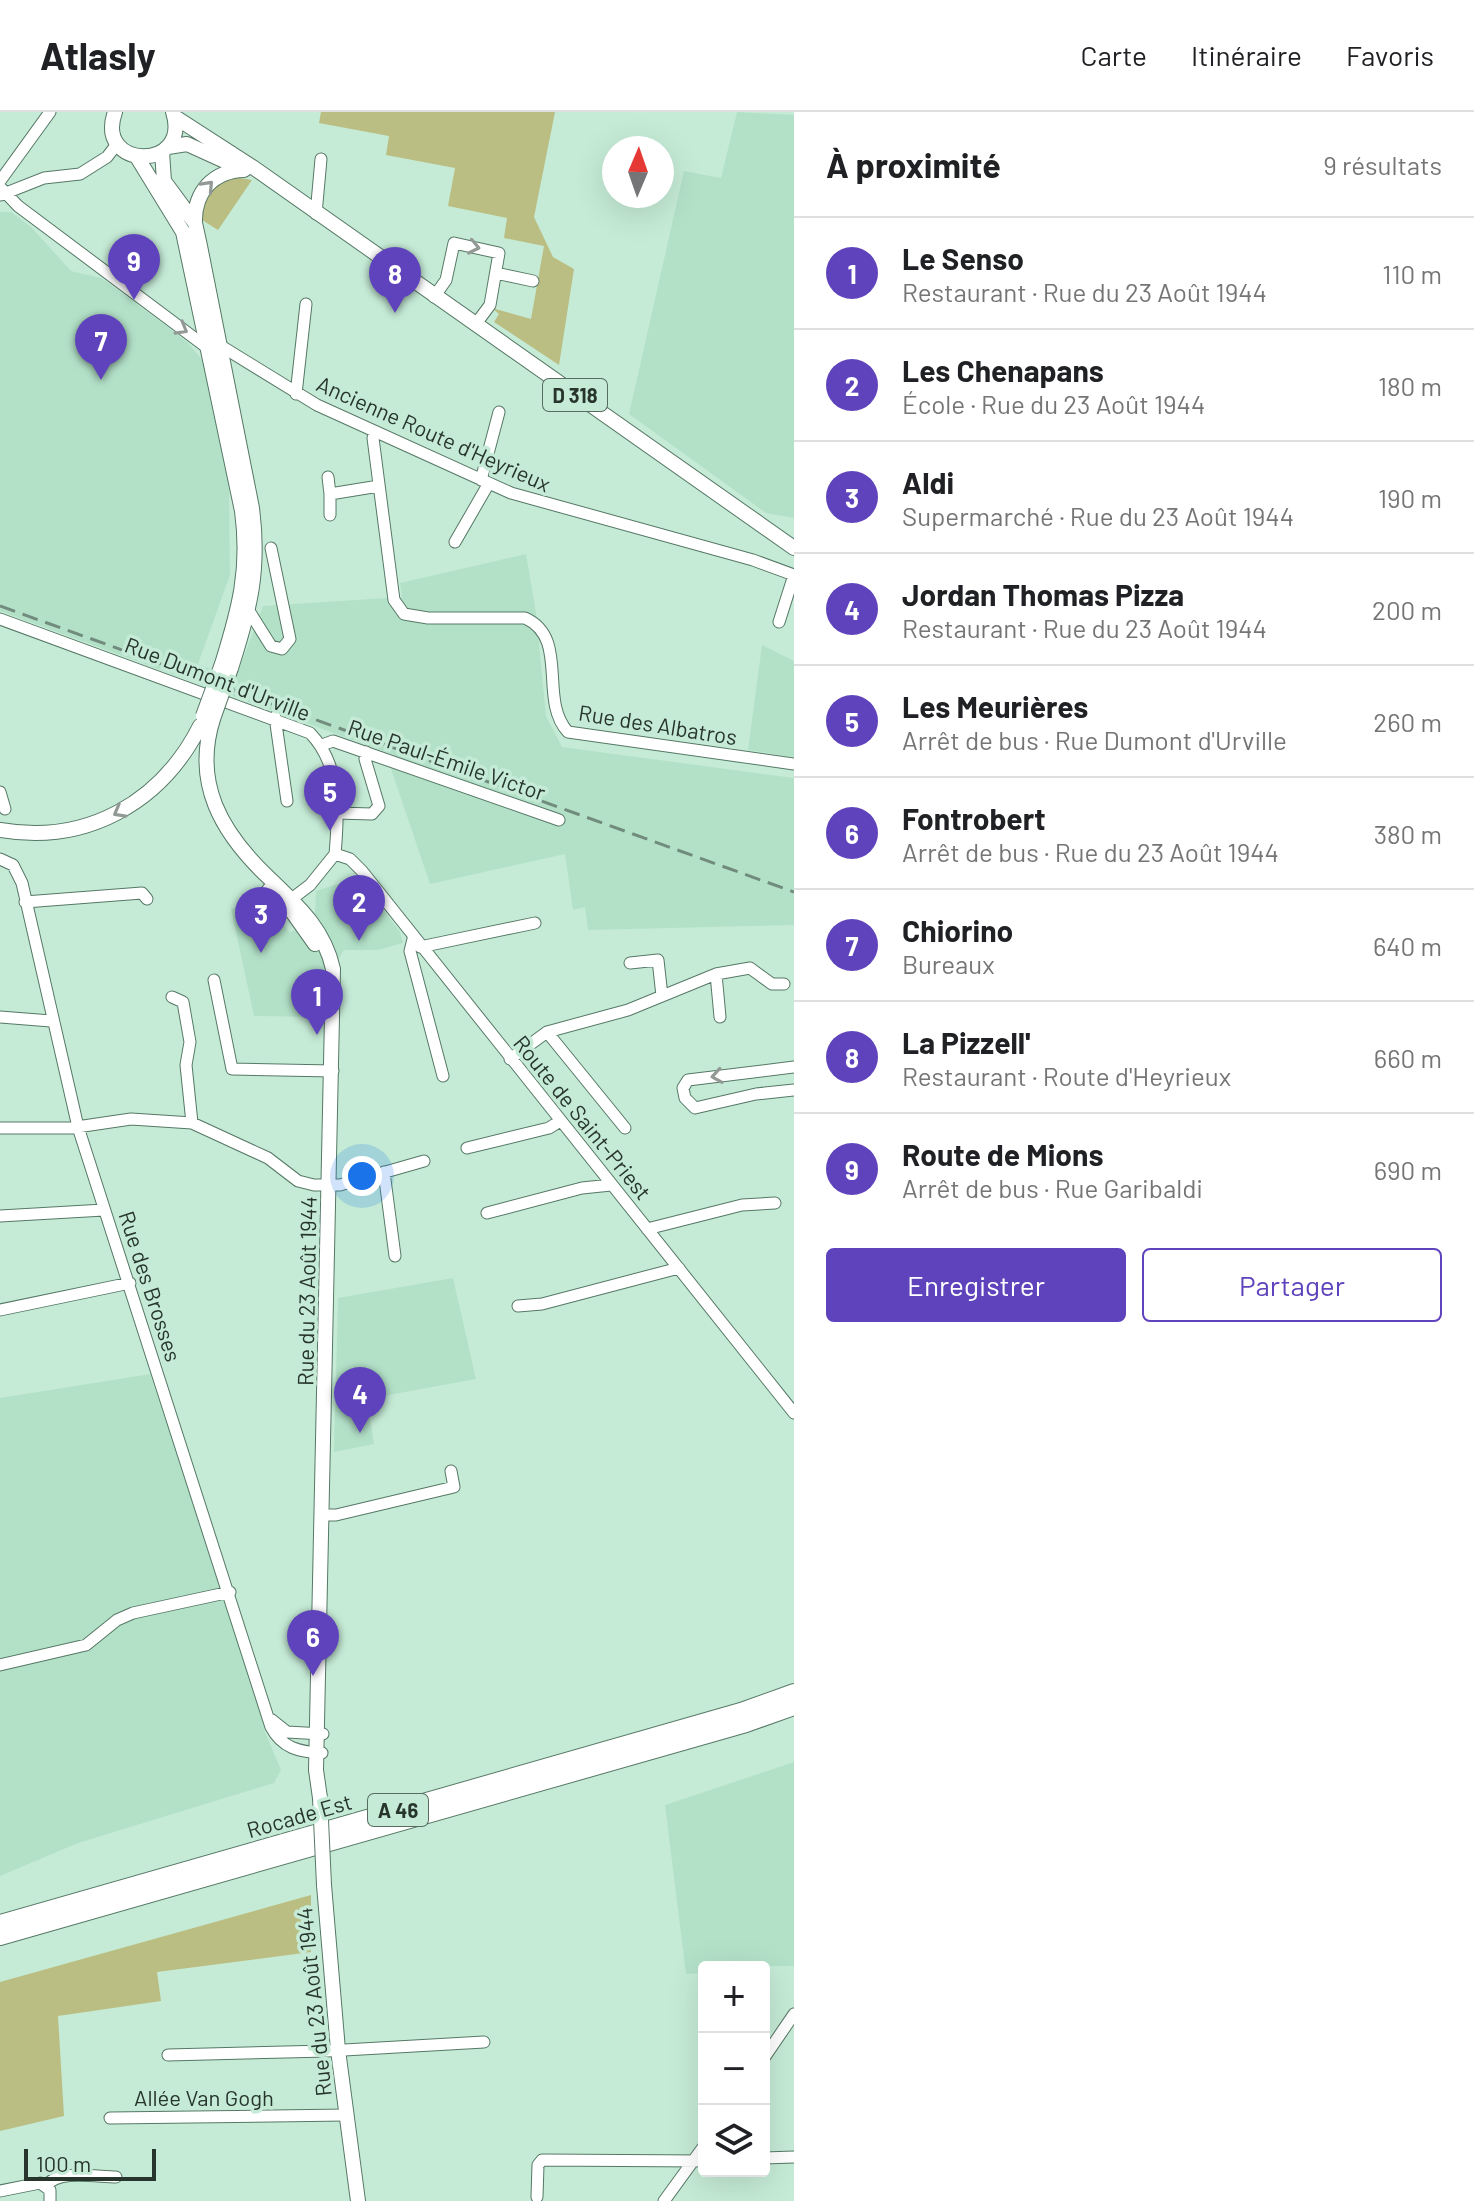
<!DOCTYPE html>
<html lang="fr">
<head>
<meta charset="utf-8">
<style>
	:root { --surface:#fff; --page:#f2f2f2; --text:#202124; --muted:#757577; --line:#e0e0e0; --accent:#5e43bc }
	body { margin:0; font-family:Barlow,sans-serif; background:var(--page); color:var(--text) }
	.controls { position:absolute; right:24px; bottom:24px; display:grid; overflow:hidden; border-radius:8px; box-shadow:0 8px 32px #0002 }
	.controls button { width:72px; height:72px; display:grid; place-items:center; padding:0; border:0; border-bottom:2px solid var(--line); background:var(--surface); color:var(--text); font:40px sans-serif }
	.compass { position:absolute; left:602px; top:24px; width:72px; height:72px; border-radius:50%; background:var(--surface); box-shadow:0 8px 32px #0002; rotate:2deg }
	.scale { position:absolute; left:24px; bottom:20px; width:132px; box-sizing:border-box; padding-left:8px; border:4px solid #27352d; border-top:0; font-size:22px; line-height:28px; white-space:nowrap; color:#27352d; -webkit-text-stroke:6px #c5ebd6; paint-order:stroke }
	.you { position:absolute; left:362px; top:1064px; width:28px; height:28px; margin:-20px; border:6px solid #fff; border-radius:50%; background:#1a73e8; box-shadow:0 0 0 12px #1a73e833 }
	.badge { display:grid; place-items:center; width:52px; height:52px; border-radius:50%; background:var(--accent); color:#fff; font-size:26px; font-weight:700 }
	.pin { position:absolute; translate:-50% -66px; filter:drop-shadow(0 2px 4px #0008) }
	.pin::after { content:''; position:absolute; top:42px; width:28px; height:24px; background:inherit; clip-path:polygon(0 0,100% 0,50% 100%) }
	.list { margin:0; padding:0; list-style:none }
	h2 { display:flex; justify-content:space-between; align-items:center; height:104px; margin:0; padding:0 32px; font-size:34px }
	h2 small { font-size:26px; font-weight:400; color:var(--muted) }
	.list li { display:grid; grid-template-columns:52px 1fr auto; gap:24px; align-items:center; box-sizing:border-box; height:112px; padding:0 32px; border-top:2px solid var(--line) }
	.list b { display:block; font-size:30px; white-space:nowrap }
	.list p { margin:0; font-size:26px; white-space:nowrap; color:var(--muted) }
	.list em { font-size:26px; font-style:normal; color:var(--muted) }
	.actions { display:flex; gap:16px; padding:24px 32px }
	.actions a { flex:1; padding:18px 0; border:2px solid var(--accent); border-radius:8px; text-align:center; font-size:28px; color:var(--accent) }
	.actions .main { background:var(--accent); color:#fff }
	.icon { flex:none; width:44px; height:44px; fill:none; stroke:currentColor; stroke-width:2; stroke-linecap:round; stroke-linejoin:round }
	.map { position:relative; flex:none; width:794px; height:2089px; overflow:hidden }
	header { display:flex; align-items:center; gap:48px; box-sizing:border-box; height:112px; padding:0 40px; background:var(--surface); border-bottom:2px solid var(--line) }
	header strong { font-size:38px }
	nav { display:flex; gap:44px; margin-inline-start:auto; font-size:28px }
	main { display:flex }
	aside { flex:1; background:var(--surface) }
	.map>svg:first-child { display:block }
</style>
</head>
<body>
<header>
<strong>Atlasly</strong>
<nav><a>Carte</a><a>Itinéraire</a><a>Favoris</a></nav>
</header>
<main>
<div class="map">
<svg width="794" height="2089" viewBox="0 0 794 2089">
	<rect width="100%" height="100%" fill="#c5ebd6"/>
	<path fill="#b3e1c8" d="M737,0L794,3V406L766,401L629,302L684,59L721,66Z
		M0,100H11L31,115L71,159L101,166L160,209L188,231L204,250L229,377L230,463L198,552L211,557L205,574L0,499Z
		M526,442L536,501L546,604L562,635L794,666V813L588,818L585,795L573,798L565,742L430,772L390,654L394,643L229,583L263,494L402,485L400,471Z
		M762,533L794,549V645L748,638Z
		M359,765L400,820L403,831L378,838H344L323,873L324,905L254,904L231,797L267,790L290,821L315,802L316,779Z
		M453,1166L476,1267L367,1287L374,1332L334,1340L338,1186Z
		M150,1262L261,1594L265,1620L281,1658L274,1671L78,1731L0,1764V1286Z
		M794,1650V1854L704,1855V1861L686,1862L665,1693Z"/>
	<path fill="#bbbe82" d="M321,0H555L534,105L553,145L574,157L559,253L494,210L499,202L492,196L531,207L544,134L504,126L507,106L448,94L455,56L386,43L389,24L319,11Z
		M233,65L252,68L218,118L202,108C202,83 213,76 233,65Z
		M311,1783V1840L157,1860L161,1889L58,1904L64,2004L0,2019V1870Z"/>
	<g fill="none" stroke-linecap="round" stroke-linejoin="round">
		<g stroke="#567866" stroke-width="13">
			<path id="minor" d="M0,69L50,0
				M0,75L18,94L209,237
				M1,83L44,66L80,62L107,45L117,32
				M316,102L321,47
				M496,161L533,169
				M434,185L446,168L454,131L499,141L490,193L475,213
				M221,234L317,293L511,381L753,448L794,463L779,510
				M296,282L306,192
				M375,320L373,326L394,488L404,502L428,506H525C570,526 538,588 568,620L794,652
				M328,365L330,382
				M481,368L499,300
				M330,403V382L379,374
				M455,430L489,371
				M244,491L271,534L282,537L290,527L271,436
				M0,507L310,621C341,653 339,699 335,742L310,773L285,792
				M275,605L287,689
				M322,633L333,629L559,708
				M0,680L5,697
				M336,701L372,702L379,694L365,647L366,640
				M335,742L350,747L362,759L794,1301
				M0,747L13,753L22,771L78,1015L271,1615C282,1636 299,1640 322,1641
				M25,790L142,781L147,787
				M413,827L410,839L443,964
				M420,835L535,811
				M630,851L658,848L662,884
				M716,862L720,905
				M214,868L232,957L333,959
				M172,885L183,890L190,930L186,953L192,1011
				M0,905L51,909
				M547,920L625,1016
				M510,947L547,920L628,898L716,862L750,856L772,872H784
				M794,955L688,968L683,976L685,986L695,996L756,982L794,978
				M0,1016H70L131,1007L192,1011L268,1046L298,1069L314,1073H340L424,1049
				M467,1036L549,1016L560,1009
				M384,1060L395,1144
				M487,1101L582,1076L611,1073
				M0,1104L104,1098
				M647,1117L742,1093L775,1091
				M518,1194L542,1192L679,1156
				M0,1198L130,1171
				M324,1403H336L454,1375L451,1359
				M0,1553L86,1533L117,1508L133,1501L230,1480
				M272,1608L287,1620L323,1622
				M168,1943L327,1939L484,1930
				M764,1946L794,1902
				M110,2006L346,2003
				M764,2046L794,2045
				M46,2074C58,2057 97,2065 116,2065
				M0,2079L40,2071L50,2078V2089
				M537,2085L538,2053L542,2048L704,2049
				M664,2089L704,2034"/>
		</g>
		<g stroke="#567866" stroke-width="16">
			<path id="major" d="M115,0C94,58 192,60 173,0
				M175,5L254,56L794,436
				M168,35L187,32L242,57
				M162,40L164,69L195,111L200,134L252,396C260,458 250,497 231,556
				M137,45L183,120L242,399C250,458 239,497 222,552
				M195,111C194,80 213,59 244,58
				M213,607C193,671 221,720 267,764C297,793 324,816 333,857L316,1658L320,1686
				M0,718C86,733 161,691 200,614
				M269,778L293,801L315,832
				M324,1773L338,1938L358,2089"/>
		</g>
		<g stroke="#567866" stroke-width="18">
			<path id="highway" d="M0,1811L741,1599L794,1580
				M0,1825L746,1612L794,1595"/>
		</g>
		<use href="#minor" stroke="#fff" stroke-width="11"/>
		<use href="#major" stroke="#fff" stroke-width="14"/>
		<use href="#highway" stroke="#fff" stroke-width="16"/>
		<path stroke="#718b7d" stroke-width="3" stroke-dasharray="16 8" stroke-linecap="butt" d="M0,494L794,780"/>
		<g stroke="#567866" stroke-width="16" stroke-linecap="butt">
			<path id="major-bridge" d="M203,604L222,552
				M213,607L231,556
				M320,1686L324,1773"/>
		</g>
		<use href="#major-bridge" stroke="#fff" stroke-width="14"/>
	</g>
	<defs><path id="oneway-chevron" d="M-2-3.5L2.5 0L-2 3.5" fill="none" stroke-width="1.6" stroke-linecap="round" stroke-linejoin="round" transform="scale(2)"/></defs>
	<g stroke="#939a96">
		<use href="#oneway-chevron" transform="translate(208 74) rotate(-47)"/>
		<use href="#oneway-chevron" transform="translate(474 135) rotate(12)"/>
		<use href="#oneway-chevron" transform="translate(182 217) rotate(30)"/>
		<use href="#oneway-chevron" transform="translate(119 700) rotate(151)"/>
		<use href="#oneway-chevron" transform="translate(717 964) rotate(171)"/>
	</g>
	<g text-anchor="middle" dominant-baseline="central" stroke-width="7" stroke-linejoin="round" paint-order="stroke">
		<g fill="#c5ebd6" stroke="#566c60" stroke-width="2">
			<rect x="543" y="267" width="64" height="32" rx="6"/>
			<rect x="368" y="1682" width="60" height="32" rx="6"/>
		</g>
		<g font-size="20" font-weight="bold" fill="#27352d">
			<text x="575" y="283">D 318</text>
			<text x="398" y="1698">A 46</text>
		</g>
		<g font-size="22" fill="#27352d" stroke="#c5ebd6">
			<text transform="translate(434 321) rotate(24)">Ancienne Route d'Heyrieux</text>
			<text transform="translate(218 566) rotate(21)">Rue Dumont d'Urville</text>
			<text transform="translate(658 612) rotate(9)">Rue des Albatros</text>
			<text transform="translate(447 647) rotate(19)">Rue Paul-Émile Victor</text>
			<text transform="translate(583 1005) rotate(51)">Route de Saint-Priest</text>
			<text transform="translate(151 1174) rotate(72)">Rue des Brosses</text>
			<text transform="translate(306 1179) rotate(-89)">Rue du 23 Août 1944</text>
			<text transform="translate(299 1703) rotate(-16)">Rocade Est</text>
			<text transform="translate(313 1890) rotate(-96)">Rue du 23 Août 1944</text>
			<text x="204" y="1985">Allée Van Gogh</text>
		</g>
	</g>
</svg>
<div class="controls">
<button>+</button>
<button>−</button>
<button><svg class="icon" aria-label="layers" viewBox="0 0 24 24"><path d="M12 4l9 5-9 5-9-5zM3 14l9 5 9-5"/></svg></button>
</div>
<svg class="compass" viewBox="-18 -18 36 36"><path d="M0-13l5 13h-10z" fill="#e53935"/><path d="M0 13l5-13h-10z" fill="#757577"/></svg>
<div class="scale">100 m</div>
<div class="you"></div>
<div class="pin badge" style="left:317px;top:923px">1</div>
<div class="pin badge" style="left:359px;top:829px">2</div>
<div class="pin badge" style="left:261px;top:841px">3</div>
<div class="pin badge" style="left:360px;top:1321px">4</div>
<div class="pin badge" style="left:330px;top:719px">5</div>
<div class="pin badge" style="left:313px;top:1564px">6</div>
<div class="pin badge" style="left:101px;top:268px">7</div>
<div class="pin badge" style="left:395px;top:201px">8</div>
<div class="pin badge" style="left:134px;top:188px">9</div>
</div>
<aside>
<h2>À proximité<small>9 résultats</small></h2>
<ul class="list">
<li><span class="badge">1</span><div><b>Le Senso</b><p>Restaurant · Rue du 23 Août 1944</p></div><em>110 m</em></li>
<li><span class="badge">2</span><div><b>Les Chenapans</b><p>École · Rue du 23 Août 1944</p></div><em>180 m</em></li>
<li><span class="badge">3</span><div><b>Aldi</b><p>Supermarché · Rue du 23 Août 1944</p></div><em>190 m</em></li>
<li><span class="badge">4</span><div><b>Jordan Thomas Pizza</b><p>Restaurant · Rue du 23 Août 1944</p></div><em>200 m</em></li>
<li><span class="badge">5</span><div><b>Les Meurières</b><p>Arrêt de bus · Rue Dumont d'Urville</p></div><em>260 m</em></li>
<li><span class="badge">6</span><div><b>Fontrobert</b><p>Arrêt de bus · Rue du 23 Août 1944</p></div><em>380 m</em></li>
<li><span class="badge">7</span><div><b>Chiorino</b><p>Bureaux</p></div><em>640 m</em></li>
<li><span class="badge">8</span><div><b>La Pizzell'</b><p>Restaurant · Route d'Heyrieux</p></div><em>660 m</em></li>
<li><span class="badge">9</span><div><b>Route de Mions</b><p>Arrêt de bus · Rue Garibaldi</p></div><em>690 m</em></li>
</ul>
<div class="actions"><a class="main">Enregistrer</a><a>Partager</a></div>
</aside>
</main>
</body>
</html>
